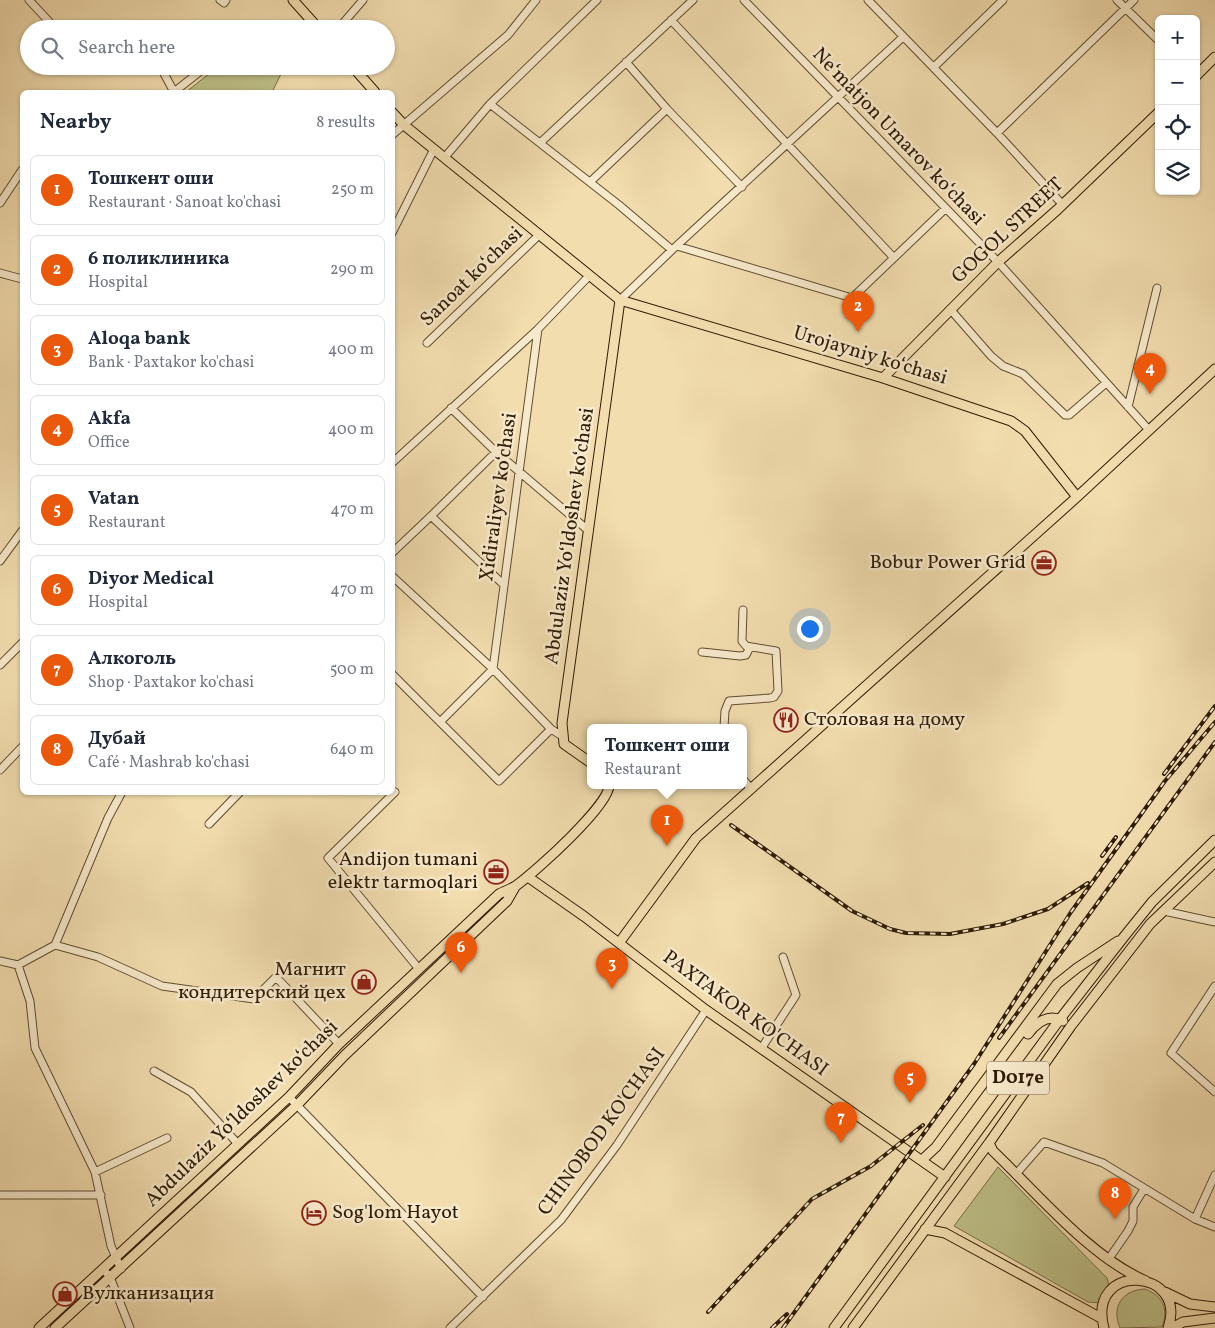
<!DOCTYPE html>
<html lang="en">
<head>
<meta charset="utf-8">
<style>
	:root { --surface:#fff; --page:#f6f6f7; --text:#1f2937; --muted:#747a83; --line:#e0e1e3; --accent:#ea580c }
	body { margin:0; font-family:Vollkorn,serif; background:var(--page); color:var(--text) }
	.controls { position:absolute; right:15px; top:15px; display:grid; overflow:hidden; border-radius:8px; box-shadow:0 1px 4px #0004 }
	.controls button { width:45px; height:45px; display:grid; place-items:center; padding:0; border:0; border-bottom:1px solid var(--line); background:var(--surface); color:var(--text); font:25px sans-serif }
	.you { position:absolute; left:809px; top:628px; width:18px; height:18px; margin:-12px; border:4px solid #fff; border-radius:50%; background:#1a73e8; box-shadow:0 0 0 8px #1a73e833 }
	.badge { display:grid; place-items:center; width:32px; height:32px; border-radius:50%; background:var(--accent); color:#fff; font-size:16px; font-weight:700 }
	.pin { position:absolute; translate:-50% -41px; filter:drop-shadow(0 1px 2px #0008) }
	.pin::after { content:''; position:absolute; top:26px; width:18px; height:15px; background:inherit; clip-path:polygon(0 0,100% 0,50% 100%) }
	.popup { position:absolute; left:587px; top:724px; width:160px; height:65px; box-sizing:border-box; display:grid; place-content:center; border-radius:8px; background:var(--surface); filter:drop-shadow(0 1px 4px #0005); font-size:16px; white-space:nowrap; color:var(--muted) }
	.popup b { font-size:19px; color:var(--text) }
	.popup::after { content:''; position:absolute; left:50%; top:100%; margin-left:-10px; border:10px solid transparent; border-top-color:var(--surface) }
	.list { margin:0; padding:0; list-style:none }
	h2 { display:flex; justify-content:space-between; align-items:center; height:65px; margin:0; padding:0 20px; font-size:21px }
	h2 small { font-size:16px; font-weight:400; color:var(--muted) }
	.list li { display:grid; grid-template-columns:32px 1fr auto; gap:15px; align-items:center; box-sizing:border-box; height:70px; margin:0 10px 10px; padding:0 10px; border:1px solid var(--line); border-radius:8px }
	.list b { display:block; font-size:19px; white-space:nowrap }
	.list p { margin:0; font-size:16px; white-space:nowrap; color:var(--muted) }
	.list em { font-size:16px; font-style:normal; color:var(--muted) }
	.icon { flex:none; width:28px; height:28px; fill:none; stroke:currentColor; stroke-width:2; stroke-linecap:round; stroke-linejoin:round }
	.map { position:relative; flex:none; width:1215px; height:1328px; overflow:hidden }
	.search { position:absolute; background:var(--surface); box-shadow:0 1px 4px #0004; left:20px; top:20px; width:375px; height:55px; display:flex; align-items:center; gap:12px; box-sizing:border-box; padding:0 18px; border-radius:28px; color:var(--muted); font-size:19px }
	.panel { position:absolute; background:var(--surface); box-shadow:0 1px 4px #0004; left:20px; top:90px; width:375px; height:705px; border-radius:8px }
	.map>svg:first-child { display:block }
</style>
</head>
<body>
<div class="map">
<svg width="1215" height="1328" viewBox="0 0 1215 1328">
	<rect width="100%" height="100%" fill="#f2ddaf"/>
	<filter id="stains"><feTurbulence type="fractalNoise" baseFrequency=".004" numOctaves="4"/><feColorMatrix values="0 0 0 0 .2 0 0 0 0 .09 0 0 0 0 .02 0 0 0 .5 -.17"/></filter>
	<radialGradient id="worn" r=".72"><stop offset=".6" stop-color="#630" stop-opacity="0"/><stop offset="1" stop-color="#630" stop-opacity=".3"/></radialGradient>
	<path fill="#bec088" stroke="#766e46" d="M219,66H285L272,92H186Z
		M998,1167L1107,1278L1110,1289L1100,1303L1088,1302L954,1226Z
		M1145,1289C1163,1296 1169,1309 1162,1327L1120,1328C1111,1307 1122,1290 1145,1289Z"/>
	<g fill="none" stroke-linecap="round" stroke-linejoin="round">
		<g stroke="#5f4c2f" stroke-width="9">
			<path id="minor" d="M29,0L56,29
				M220,0L224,3L226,0
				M744,0L998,262L1149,430
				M868,0L997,133L1062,204
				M1117,0L1159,41
				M671,20L894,258
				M338,29L363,0
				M626,62L667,109L742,187
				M160,66L174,92
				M934,67L1003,0
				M174,92L207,66
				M490,104L619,205L672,250L903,37
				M997,133L1134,0
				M392,135L508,35L536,0
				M540,143L693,0
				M445,157L490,104L597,0
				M590,182L667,109
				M0,203L22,170
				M392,233L434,149
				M677,246L852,298L945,209
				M0,273L22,279
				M620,300L672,250
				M950,309L991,356L1003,366L1023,374L1065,415H1069L1106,383
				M427,343L540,234
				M1128,407L1157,288
				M451,408L496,452L589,531
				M496,452L431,516L504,585
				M392,463L538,329L589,276
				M392,553L431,516
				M0,561L22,531
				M392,576L493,669L551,729L562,736
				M702,652L740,656L746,655L750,647
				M0,665L22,643
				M392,674L499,781L551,729
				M441,721L493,669L538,329
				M724,727L725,711L729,701L770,698L774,697L778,691L776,651L746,646L742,641L743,610
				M0,770L22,747
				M743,779L751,789
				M395,792L328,858L419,969
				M209,824L240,792
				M1164,911L1215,922
				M55,945L98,957L162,986L254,999L276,977L339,1044
				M0,961L18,965
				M1215,986L1171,1053L1215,1092
				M761,1049L796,995L783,957
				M154,1071L191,1092L238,1144
				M289,1097L483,1297
				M95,1172L167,1138
				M1016,1174L1044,1142L1103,1163L1195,1219
				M1215,1175L1195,1219L1215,1227
				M0,1195H101
				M1108,1260L1128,1231L1133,1221V1207L1144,1189
				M103,1269L110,1277L130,1328
				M121,1269L111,1246L95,1172L35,1048L30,1001L18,965L55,945L108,818L122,792
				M450,1328L561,1220L617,1145L706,1010"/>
		</g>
		<g stroke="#2e1b04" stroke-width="11">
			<path id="major" d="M293,0L319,29
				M352,66L375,92
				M1196,76L1215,57
				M392,112L404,125L620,300L883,378L1011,421L1025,431L1077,497
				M883,378L998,262L1057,210L1159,112
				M591,763L564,744L562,723L620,300
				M528,877L585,917L706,1010L945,1177
				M619,943L696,838L1077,497L1215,369
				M1028,1034C1036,1023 1048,1013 1063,1021
				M989,1143L993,1151C1038,1194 1090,1257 1146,1281
				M922,1160L936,1147L1057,984L1077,968L1118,941
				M925,1229L945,1233L1101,1318
				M1165,1292L1190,1304L1215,1307
				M39,1328L289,1097L339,1044L499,894C505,891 511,889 517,885C535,872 610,805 609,785
				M55,1328L298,1104L345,1055L507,901L515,887
				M834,1328L1060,1019L1123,938L1152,902L1215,840
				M853,1328L989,1143L1071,1026L1150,924L1215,862
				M1104,1328C1086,1261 1189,1268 1168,1328
				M1172,1328L1183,1322L1215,1318"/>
		</g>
		<use href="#minor" stroke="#f7e9cb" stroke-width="7"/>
		<use href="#major" stroke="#f2ddaf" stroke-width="9"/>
		<g stroke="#2e1b04" stroke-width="4">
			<path id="rail" d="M1164,774L1215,706
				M731,825L852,911L890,929L906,933L950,934L1003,924L1048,909L1088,883
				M1102,856L1116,837
				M999,1038L1215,742
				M708,1312L812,1199L871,1166L923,1125
				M772,1328L787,1314
				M783,1328L974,1064L1071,912L1165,781L1215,722"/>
		</g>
		<use href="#rail" stroke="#f7e9cb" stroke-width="2" stroke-dasharray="5.5" stroke-linecap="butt"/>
	</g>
	<defs>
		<g id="office-ring" transform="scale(1.25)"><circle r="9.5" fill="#f7e9cb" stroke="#8f2418" stroke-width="1.5"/><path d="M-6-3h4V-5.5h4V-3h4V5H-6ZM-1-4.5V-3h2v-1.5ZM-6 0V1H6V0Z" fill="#8f2418"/></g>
		<g id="restaurant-ring" transform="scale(1.25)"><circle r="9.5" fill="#f7e9cb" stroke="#8f2418" stroke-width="1.5"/><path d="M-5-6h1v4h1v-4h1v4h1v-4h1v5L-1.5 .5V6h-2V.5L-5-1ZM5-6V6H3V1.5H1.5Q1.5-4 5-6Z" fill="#8f2418"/></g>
		<g id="shop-ring" transform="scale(1.25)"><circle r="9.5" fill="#f7e9cb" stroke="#8f2418" stroke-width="1.5"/><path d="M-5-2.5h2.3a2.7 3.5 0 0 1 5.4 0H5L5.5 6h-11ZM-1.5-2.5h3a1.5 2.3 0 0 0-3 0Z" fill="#8f2418"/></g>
		<g id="hotel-ring" transform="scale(1.25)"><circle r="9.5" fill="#f7e9cb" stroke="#8f2418" stroke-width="1.5"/><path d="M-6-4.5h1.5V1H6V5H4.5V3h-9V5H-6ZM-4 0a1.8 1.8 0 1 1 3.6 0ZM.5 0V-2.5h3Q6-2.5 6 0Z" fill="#8f2418"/></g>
	</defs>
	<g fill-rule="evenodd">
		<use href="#office-ring" x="1044" y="563"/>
		<use href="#restaurant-ring" x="786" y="720"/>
		<use href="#office-ring" x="496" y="872"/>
		<use href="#shop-ring" x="364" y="982"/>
		<use href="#hotel-ring" x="314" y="1213"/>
		<use href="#shop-ring" x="65" y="1294"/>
	</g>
	<g text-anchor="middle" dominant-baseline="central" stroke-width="5" stroke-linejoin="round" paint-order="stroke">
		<rect fill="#f7e9cb" stroke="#6a5940" stroke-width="1" x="987" y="1061.5" width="62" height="33" rx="4"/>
		<g font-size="19" font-weight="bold" fill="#2e1b04">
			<text x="1018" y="1078">D017e</text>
		</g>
		<g font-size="20" fill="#2e1b04" stroke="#f7e9cb">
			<text transform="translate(898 137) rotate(46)">Neʻmatjon Umarov koʻchasi</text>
			<text transform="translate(1008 231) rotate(-43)">GOGOL STREET</text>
			<text transform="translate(472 277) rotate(-44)">Sanoat koʻchasi</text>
			<text transform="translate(870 356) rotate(17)">Urоjayniy koʻchasi</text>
			<text transform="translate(499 497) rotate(-82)">Xidiraliyev koʻchasi</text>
			<text transform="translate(570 536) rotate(-82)">Abdulaziz Yoʻldoshev koʻchasi</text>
			<text transform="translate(745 1014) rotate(36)">PAXTAKOR KO'CHASI</text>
			<text transform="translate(242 1114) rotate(-44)">Abdulaziz Yoʻldoshev koʻchasi</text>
			<text transform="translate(602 1132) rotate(-54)">CHINOBOD KO'CHASI</text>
		</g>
		<g font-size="20" fill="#2e1b04" stroke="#f7e9cb" text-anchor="end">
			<text x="1026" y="563">Bobur Power Grid</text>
			<text x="804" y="720" text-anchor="start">Столовая на дому</text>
			<text x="478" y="860">Andijon tumani<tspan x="478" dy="23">elektr tarmoqlari</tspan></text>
			<text x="346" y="970">Магнит<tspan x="346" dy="23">кондитерский цех</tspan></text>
			<text x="332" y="1213" text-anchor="start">Sog'lom Hayot</text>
			<text x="82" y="1294" text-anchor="start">Вулканизация</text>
		</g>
	</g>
	<rect width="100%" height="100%" filter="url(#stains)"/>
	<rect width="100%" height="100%" fill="url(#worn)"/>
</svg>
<div class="controls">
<button>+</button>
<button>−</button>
<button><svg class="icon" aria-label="locate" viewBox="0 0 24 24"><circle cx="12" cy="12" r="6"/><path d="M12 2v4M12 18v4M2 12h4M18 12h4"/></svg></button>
<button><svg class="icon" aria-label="layers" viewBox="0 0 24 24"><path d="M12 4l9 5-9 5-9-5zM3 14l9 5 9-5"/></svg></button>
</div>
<div class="you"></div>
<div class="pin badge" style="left:667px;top:846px">1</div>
<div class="popup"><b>Тошкент оши</b>Restaurant</div>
<div class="pin badge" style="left:858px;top:332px">2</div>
<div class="pin badge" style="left:612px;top:989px">3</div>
<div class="pin badge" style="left:1150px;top:394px">4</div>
<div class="pin badge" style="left:910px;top:1103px">5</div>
<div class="pin badge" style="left:461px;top:973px">6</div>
<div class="pin badge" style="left:841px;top:1143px">7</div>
<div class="pin badge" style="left:1115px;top:1219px">8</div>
<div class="search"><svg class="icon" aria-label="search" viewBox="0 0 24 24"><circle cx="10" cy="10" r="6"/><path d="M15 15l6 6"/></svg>Search here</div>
<section class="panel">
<h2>Nearby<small>8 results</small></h2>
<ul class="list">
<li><span class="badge">1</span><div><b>Тошкент оши</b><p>Restaurant · Sanoat ko'chasi</p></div><em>250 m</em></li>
<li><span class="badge">2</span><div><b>6 поликлиника</b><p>Hospital</p></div><em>290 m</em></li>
<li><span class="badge">3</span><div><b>Aloqa bank</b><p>Bank · Paxtakor ko'chasi</p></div><em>400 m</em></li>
<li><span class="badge">4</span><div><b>Akfa</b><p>Office</p></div><em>400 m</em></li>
<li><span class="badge">5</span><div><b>Vatan</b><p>Restaurant</p></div><em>470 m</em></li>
<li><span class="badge">6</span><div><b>Diyor Medical</b><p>Hospital</p></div><em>470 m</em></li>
<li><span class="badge">7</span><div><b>Алкоголь</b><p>Shop · Paxtakor ko'chasi</p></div><em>500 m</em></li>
<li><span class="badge">8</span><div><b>Дубай</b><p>Café · Mashrab ko'chasi</p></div><em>640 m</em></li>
</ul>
</section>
</div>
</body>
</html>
